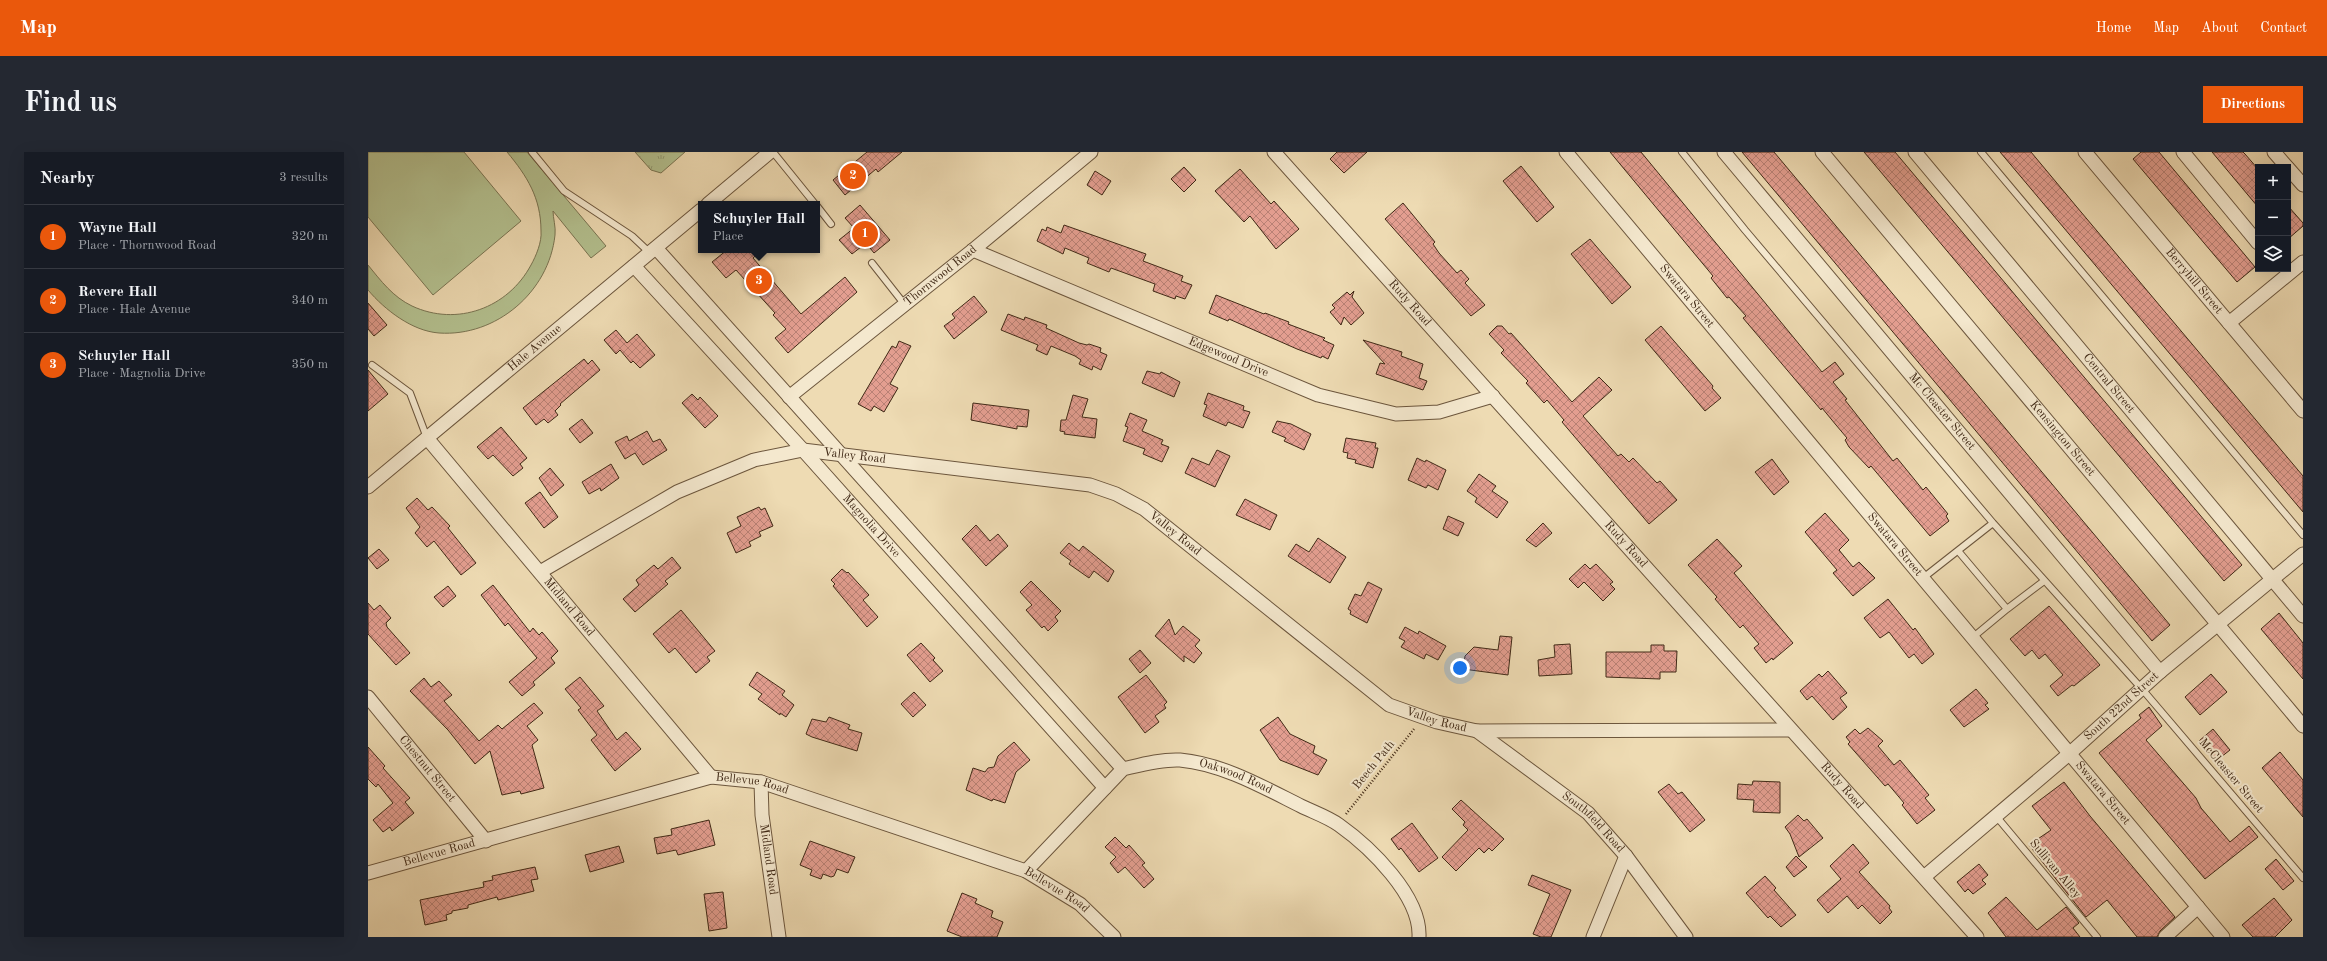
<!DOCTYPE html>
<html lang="en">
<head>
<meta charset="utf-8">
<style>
	:root { --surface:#171b24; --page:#242831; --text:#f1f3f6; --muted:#9ea1a6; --line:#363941; --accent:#ea580c }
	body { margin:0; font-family:"Old Standard TT",serif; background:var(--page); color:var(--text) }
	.controls { position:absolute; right:12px; top:12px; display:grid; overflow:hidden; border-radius:0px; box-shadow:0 4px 16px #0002 }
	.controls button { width:36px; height:36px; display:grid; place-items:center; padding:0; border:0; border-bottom:1px solid var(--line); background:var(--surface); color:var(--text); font:20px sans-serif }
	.you { position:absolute; left:1092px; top:516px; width:14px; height:14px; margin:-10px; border:3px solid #fff; border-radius:50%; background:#1a73e8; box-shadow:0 0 0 6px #1a73e833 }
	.badge { display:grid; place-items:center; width:26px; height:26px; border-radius:50%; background:var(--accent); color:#fff; font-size:13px; font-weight:700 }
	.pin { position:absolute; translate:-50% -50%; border:2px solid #fff; box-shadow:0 1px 4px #0006 }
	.popup { position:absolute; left:330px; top:49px; width:122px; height:52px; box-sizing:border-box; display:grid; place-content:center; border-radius:0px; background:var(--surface); filter:drop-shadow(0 1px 3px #0005); font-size:13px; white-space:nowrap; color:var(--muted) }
	.popup b { font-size:15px; color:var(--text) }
	.popup::after { content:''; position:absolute; left:50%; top:100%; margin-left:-8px; border:8px solid transparent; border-top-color:var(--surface) }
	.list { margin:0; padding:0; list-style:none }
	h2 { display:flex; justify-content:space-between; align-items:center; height:52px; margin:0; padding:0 16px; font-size:17px }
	h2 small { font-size:13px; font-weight:400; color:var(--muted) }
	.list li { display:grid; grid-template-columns:26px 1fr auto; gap:12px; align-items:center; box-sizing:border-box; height:64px; padding:0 16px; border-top:1px solid var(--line) }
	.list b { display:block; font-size:15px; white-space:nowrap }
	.list p { margin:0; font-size:13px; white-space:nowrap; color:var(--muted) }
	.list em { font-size:13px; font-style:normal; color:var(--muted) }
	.icon { flex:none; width:22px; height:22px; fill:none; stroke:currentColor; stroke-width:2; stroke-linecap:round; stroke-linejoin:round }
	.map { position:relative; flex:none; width:1935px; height:785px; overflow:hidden; border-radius:0px }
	header { display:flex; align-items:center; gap:24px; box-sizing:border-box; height:56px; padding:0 20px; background:var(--accent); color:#fff }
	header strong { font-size:19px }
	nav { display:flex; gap:22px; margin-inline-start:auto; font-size:14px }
	.intro { display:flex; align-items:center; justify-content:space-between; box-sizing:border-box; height:96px; padding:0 24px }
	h1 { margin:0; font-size:28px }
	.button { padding:10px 18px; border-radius:0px; background:var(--accent); color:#fff; font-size:14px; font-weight:700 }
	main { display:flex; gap:24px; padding:0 24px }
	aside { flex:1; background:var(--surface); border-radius:0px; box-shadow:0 4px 16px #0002 }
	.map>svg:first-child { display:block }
</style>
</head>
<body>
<header>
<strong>Map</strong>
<nav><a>Home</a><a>Map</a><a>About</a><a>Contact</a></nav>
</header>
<div class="intro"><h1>Find us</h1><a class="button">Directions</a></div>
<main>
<aside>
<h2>Nearby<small>3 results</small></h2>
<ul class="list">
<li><span class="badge">1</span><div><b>Wayne Hall</b><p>Place · Thornwood Road</p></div><em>320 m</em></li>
<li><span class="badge">2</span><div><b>Revere Hall</b><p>Place · Hale Avenue</p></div><em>340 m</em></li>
<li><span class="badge">3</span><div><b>Schuyler Hall</b><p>Place · Magnolia Drive</p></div><em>350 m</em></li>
</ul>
</aside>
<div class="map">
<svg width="1935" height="785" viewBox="0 0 1935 785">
	<defs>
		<pattern id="park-tufts" width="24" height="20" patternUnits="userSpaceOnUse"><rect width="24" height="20" fill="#b4c190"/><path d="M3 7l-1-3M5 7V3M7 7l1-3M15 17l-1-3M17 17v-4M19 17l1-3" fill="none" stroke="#949d75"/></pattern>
		<pattern id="building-cross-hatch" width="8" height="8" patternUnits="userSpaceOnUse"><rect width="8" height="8" fill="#e39e90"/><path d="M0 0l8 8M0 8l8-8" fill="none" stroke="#b98175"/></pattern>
	</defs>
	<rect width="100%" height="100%" fill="#eedbb3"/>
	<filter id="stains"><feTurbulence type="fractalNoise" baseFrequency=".005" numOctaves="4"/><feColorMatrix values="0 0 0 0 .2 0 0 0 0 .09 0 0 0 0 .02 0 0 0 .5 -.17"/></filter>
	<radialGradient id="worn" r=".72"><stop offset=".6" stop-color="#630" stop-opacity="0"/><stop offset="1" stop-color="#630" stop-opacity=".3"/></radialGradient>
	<path fill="#b4c190" stroke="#7a7553" d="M0,0H96L153,69L65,143L0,65Z
		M139,0H159L238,94L223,106L185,59C185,66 188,75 187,83C181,140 128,185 71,181C44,179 17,158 0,138V113C13,129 25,145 44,154C89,175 140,156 163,113C168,104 174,90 173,79C173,46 159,24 139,0Z"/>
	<path fill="url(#park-tufts)" stroke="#7a7553" d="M267,0H317L293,21L283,18Z"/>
	<path fill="url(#building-cross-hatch)" stroke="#402916" d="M499,0H534L510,20L508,17L477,43L465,28Z
		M969,0H999L976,21L962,7Z
		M1242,0H1273L1454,220L1467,210L1476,222L1465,230L1479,247L1477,248L1525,309L1529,306L1555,338L1558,335L1580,362L1578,364L1581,369L1562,384L1503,314L1501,316L1481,295L1477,288L1479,286L1468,273L1454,256L1453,258L1375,166L1378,164L1361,145L1359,146L1343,126L1345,124Z
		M1374,0H1406L1802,473L1784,489Z
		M1496,0H1527L1874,413L1856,429Z
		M1632,0H1663L1708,54L1935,324V360Z
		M1773,0H1791L1887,115L1869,130L1765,7Z
		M1844,0H1875L1877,2L1890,17V55Z
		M1153,14L1186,55L1169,70L1135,29Z
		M816,15L828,28L816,40L803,27Z
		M872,17L903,52L906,49L931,77L908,97L882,64L876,70L847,39Z
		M727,19L743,29L734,43L719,33Z
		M1035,51L1067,90L1065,92L1071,101L1089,121L1093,118L1101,127L1097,131L1117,153L1103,164L1017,67Z
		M492,53L522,88L506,101L498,91L484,102L471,88L486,76L477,66Z
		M1920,54L1935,71V74L1920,87Z
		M696,73L778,102L775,109L815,124L813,129L824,133L817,147L808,144L807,147L785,139L787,132L743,116L741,120L719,111L721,106L697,96L695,102L669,89L674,77L678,79L679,75L693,81Z
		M1222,87L1263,135L1244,152L1203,102Z
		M359,98H394L385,106L433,162L477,125L489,140L420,201L407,186L418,177L405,163L407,161L368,118L358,126L344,110Z
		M986,139L984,145L996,161L983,173L976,165L973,173L962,160L967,156L964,153L979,140L982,143Z
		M848,143L896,162L897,161L921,170L920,172L957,186L955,188L966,193L960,207L954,204L953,206L929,197L861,167L860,169L841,161Z
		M606,144L619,160L586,187L576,174L587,166L584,162Z
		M0,151L19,173L6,184L0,177Z
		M640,162L656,168L657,165L679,173L678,176L711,191L719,193L721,192L733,196L732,200L739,203L733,218L725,214L724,218L711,212L713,208L707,204L683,194L679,203L668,198L670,193L633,178Z
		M1129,174H1134L1141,182L1143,181L1204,250L1231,225L1244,238L1215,264L1250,304L1253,302L1261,310L1265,306L1289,331L1292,329L1309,348L1281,372L1194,270L1196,268L1179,248L1176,251L1158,231L1160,229L1133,201L1136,198L1121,182Z
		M1293,174L1345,234L1344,236L1353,246L1337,259L1277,188Z
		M248,178L259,191L269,182L287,203L272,216L265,209L263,211L252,198L248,202L236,188Z
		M995,188L1034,200L1033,204L1055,212L1051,226L1059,229L1055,238L1008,222L1012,211L1017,212Z
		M531,189L543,194L522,232L530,236L516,260L506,254L503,259L490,252L524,194L528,196Z
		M216,207L220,212L224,208L232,218L192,252L193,253L187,259L190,263L180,271L176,267L168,273L155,256Z
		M0,218L20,242L0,259Z
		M779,219L792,222L793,220L812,230L806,245L774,231Z
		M840,241L876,254L875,258L882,260L875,276L860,270L858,274L835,264L839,253L836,252Z
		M324,242L330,248L332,245L350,264L337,276L314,251Z
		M705,243L720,247L714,265L729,267L727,286L696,282L697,280L692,279L693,268H698Z
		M605,251L661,258L659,275L649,274V277L603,268Z
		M762,261L779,268L774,279L795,288L793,292L801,295L794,310L775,302L777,297L755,289L760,275L757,274Z
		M214,267L225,281L212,291L201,277Z
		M909,269L923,272L943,282L936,298L916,289L918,286L904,280Z
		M133,275L159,306L152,312L155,316L145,324L125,303L120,307L109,295Z
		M279,279L285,290L292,287L299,298L275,313L267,301L257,307L247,290L259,284L261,289Z
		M978,286L1008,291L1007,296H1010L1005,316L987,311L988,308L979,306L980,301L975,300Z
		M849,298L862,304L847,335L817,321L824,306L841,313Z
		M1049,306L1057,310L1058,308L1078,318L1070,338L1060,333L1058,336L1040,328Z
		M1404,307L1421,330L1406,343L1387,320Z
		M243,312L251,326L233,339L232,336L221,342L214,330Z
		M182,316L196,333L183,344L171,326Z
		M1111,322L1128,334L1124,339L1140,350L1129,366L1107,350L1109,346L1099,339Z
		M172,340L190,365L176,376L157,351Z
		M49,346L60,358L64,355L82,374L80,376L108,411L93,423L66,389L59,395L47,381L52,375L38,356Z
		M877,347L909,363L902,378L868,363Z
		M391,355L393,358L397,356L405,374L391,380L393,384L381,390L383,394L368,401L359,381L373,374L369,365Z
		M1457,361L1481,388L1471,398L1485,415L1491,410L1507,426L1485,444L1465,421L1469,418L1437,380Z
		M1080,364L1096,371L1090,384L1075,377Z
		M1175,371L1184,381L1168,395L1158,388Z
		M608,373L622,389L630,382L640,394L618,414L594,387Z
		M950,386L978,405L962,431L920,404L928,392L941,400Z
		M1349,387L1374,414L1366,421L1425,491L1405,508L1404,506L1398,511L1386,496L1391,492L1375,473L1372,476L1347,447L1349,445L1320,413Z
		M701,391L711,399L715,394L746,419L740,430L726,419L721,426L701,412L703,409L692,401Z
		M11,397L21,408L9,417L0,406Z
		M304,405L313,416L297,429L300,432L267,460L255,447L271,433L268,428L286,413L290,417Z
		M1217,412L1222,417L1228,412L1245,430L1242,432L1247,437L1235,449L1216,430L1210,436L1201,427Z
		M474,417L479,421L480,420L501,443L495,448L510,465L499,475L465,434L467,432L463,428Z
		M663,429L693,459L687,465L690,469L680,479L676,474L674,476L658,458L664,453L652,440Z
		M1000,430L1014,437L999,471L982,462L983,459L980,457L987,442L993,444Z
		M125,433L162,480L165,476L171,483L174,480L190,499L183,506L187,511L165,530L167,533L154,544L141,530L169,506L140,471L137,474L113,443Z
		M80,434L88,444L75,455L66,445Z
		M1520,447L1545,478L1547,476L1566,502L1554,512L1546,502L1541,506L1521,480L1512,486L1496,466Z
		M0,451L6,458L12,453L23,466L18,471L19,475L42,501L28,513L0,482Z
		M1681,454L1732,513L1706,534L1704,533L1690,544L1682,534L1695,523L1677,502L1671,507L1664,498L1657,504L1642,487Z
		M313,458L347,499L339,505L342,509L328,521L307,496L301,501L285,482Z
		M1911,461L1935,491V527L1893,477Z
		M801,467L807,483L815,474L832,488L827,494L834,501L826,511L816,504V510L787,484Z
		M1037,475L1050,482L1051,479L1078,494L1070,508L1058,502L1056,507L1033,495L1037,489L1031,486Z
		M1132,484L1144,485L1140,523L1095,517L1097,504L1106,495L1130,498Z
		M553,491L567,506L565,508L575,519L562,530L539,503Z
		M1202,492L1204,522L1171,524L1170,508L1187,505L1186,493Z
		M1283,493H1296V499H1309L1308,520H1292V527L1238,525V500H1283Z
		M772,498L783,511L772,521L761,507Z
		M1460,519L1479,541L1472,546L1479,555L1465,568L1444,544L1439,548L1432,539L1451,522L1454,525Z
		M389,520L417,539L414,543L426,553L418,565L412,561V563L390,547L394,542L381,533Z
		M1843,522L1859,540L1832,563L1817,545Z
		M778,523L799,550L796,553L798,556L787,564L791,570L777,581L750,545Z
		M212,525L236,554L229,559L249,588L258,580L273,597L247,619L223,588L229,583L210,558L213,556L197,537Z
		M56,526L63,535L71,529L84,543L76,549L111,589L130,573L134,577L166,551L175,561L159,574L170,588L164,593L176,636L153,642L152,639L134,643L122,599L107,612L80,578L42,539Z
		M1608,537L1620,551L1617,553L1621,557L1596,575L1582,558Z
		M546,540L558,553L545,565L533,552Z
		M1781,555L1794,574L1778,588L1828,646L1833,656L1862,690L1881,674L1890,685L1837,727L1731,601L1773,566L1771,563Z
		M461,565L482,573L480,577L494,581L489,599L444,585L438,582L444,567L458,570Z
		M910,565L922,582L947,594L945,601L959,608L950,623L912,608L892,578Z
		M1500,576L1515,589L1510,594L1526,613L1532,608L1561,643L1557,646L1567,658L1549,672L1534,653L1536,651L1520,632L1517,634L1480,592L1482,590L1478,585L1487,577L1492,582Z
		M1845,577L1862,598L1848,609L1831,589Z
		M646,590L662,608L648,620L637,651L625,647L624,649L598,638L605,616L617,620L620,616L626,615L630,604Z
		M0,595L17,614L15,616L42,646L37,650L46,661L24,679L22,675L15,680L5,668L25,651L10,632L8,635L0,627Z
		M1912,600L1935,628V665L1894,616Z
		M1385,629L1412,630V661L1385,660L1386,648L1369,647L1370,632L1384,633Z
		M1696,630L1722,664L1807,765L1792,779L1789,785H1769L1739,748L1718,765L1661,693L1683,678L1664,654Z
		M1301,632L1310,642L1314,640L1337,668L1322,680L1290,640Z
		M1093,648L1136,687L1124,699L1121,696L1116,701L1111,696L1088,719L1074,705L1100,678L1095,673L1097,670L1084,657Z
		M1430,663L1436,669L1439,667L1455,686L1431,705L1422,682L1417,675Z
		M341,668L347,693L310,703L308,698L289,702L286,686L304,683L303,677Z
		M1044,671L1070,706L1051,720L1033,696L1031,698L1023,687Z
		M747,685L758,696L761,693L777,711L774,713L786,727L776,736L757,715L750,721L742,711L748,705L737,695Z
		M442,689L487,705L480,721L469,717L466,724L463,725L455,722L453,727L442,723L444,718L432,713Z
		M1485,692L1501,711L1491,720L1522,754L1521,756L1524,760L1512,772L1494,753L1490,757L1479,744L1460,761L1449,748L1473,727L1462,714Z
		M251,694L256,710L222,720L217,703Z
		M1428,704L1439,715L1426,725L1418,715Z
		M1908,707L1926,729L1915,738L1897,717Z
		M1611,712L1620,723L1614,728L1618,732L1605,742L1600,737L1597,740L1589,730Z
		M167,715L170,727L163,728L166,739L130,748L129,745L100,753V756L84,759V761L78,763L79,768L57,773L52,748L116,735L115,730L125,728L124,724Z
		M1164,723L1203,738L1183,785H1173L1165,782L1182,742L1160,733Z
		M1397,724L1408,736L1406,738L1428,763L1413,775L1402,764L1400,766L1378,741Z
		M355,740L359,776L341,779L336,742Z
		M594,741L609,747L607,751L625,759L623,765L635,770L629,785H594L579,779Z
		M1638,745L1669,778L1698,755L1711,771L1705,776L1712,785H1638L1620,761Z
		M1906,746L1924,768L1907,785H1885L1874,773Z"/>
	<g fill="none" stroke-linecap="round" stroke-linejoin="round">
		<g stroke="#6c563d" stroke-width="8">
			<path id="service" d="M164,0L196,39L264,84L282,101
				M405,0L447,52
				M1314,0L1377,78L1625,371L1774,537L1935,726
				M1613,0L1935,383
				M449,54L463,72
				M504,111L537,153
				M4,213L42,241L59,286
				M1591,400L1639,457L1604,486
				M1555,426L1625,371
				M1639,457L1676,429
				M1628,664L1729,785"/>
		</g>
		<g stroke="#6c563d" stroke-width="15">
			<g id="minor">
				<path id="s1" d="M906,0L1609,785"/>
				<path id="s2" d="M1198,0L1855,785"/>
				<path id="s3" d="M1356,0L1792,520"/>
				<path id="s4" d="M1454,0L1935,574"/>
				<path id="s5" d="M1547,0L1935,464"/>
				<path id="s6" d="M1717,0L1935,259"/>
				<path d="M1815,0L1890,91"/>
				<path d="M1906,0L1919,15"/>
				<path d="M1920,16L1935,33"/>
				<path d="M340,52L402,0"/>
				<path d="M288,96L755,617"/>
				<path id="s7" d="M605,98L950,243L1028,262L1071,260L1125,244"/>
				<path id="s8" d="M266,114L435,298L737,636"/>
				<path d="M1861,171L1935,110"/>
				<path id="s9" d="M421,245L605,98L723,0"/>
				<path id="s10" d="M59,286L343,625"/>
				<path id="s11" d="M0,335L333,58"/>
				<path id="s12" d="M172,420L309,340L386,308L435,298L722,333L748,342L776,357L1021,553L1069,570L1109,579L1423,578"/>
				<path id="s13" d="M0,545L118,689"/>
				<path id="s14" d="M1109,579L1220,661L1258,704L1318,785"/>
				<path id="s15" d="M393,630L394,663L411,785"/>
				<path id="s16" d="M658,719L755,617C772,613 793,607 812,608C855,612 895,635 933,654C945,660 960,665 971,673C1002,695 1053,744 1051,785"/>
				<path id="s17" d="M0,721L343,625L393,630L658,719L712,752L746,785"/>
				<path id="s18" d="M1556,725L1701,602L1792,520L1935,402"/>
				<path d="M1225,785L1258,704"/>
				<path d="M1797,785L1830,755"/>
			</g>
		</g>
		<path stroke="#402916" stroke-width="2.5" stroke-dasharray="1 2" stroke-linecap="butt" d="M978,662L1046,577"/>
		<use href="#service" stroke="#f4e8ce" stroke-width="6"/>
		<use href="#minor" stroke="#f4e8ce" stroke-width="13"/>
	</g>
	<g text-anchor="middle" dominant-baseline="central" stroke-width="4" stroke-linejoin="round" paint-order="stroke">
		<g font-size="12" fill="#402916" stroke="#f4e8ce">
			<text stroke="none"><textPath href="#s9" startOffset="194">Thornwood Road</textPath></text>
			<text stroke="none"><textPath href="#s6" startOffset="169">Berryhill Street</textPath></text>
			<text stroke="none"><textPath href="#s2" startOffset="188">Swatara Street</textPath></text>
			<text stroke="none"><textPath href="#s1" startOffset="203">Rudy Road</textPath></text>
			<text stroke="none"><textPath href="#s11" startOffset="217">Hale Avenue</textPath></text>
			<text stroke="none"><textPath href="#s7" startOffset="277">Edgewood Drive</textPath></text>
			<text stroke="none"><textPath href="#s5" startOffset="302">Central Street</textPath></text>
			<text stroke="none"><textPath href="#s3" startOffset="339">Mc Cleaster Street</textPath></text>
			<text stroke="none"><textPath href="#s4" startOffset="374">Kensington Street</textPath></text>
			<text stroke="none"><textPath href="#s12" startOffset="344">Valley Road</textPath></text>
			<text stroke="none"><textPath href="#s8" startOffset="352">Magnolia Drive</textPath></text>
			<text stroke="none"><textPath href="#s12" startOffset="680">Valley Road</textPath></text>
			<text stroke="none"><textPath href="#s2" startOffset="512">Swatara Street</textPath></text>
			<text stroke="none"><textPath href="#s1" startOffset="527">Rudy Road</textPath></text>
			<text stroke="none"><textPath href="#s10" startOffset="221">Midland Road</textPath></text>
			<text stroke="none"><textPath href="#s18" startOffset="261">South 22nd Street</textPath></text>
			<text stroke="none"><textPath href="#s12" startOffset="1004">Valley Road</textPath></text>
			<text transform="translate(1006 613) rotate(-51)">Beech Path</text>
			<text stroke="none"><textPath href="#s13" startOffset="93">Chestnut Street</textPath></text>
			<text transform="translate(1863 624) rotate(50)">McCleaster Street</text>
			<text stroke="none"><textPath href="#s16" startOffset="257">Oakwood Road</textPath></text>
			<text stroke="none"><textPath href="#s17" startOffset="398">Bellevue Road</textPath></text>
			<text stroke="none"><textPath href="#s1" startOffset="851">Rudy Road</textPath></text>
			<text stroke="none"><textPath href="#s2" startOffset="836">Swatara Street</textPath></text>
			<text stroke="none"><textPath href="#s14" startOffset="148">Southfield Road</textPath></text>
			<text stroke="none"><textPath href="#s17" startOffset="74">Bellevue Road</textPath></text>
			<text stroke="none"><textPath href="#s15" startOffset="78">Midland Road</textPath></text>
			<text transform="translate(1687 717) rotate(50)">Sullivan Alley</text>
			<text stroke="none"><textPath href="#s17" startOffset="722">Bellevue Road</textPath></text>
		</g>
	</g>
	<rect width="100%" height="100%" filter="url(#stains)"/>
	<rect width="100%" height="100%" fill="url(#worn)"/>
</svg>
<div class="controls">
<button>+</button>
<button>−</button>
<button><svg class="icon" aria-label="layers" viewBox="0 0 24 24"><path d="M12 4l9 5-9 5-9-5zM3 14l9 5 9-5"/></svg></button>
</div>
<div class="you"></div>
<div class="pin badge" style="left:497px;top:82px">1</div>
<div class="pin badge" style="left:485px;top:24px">2</div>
<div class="pin badge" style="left:391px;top:129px">3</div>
<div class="popup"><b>Schuyler Hall</b>Place</div>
</div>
</main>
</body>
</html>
